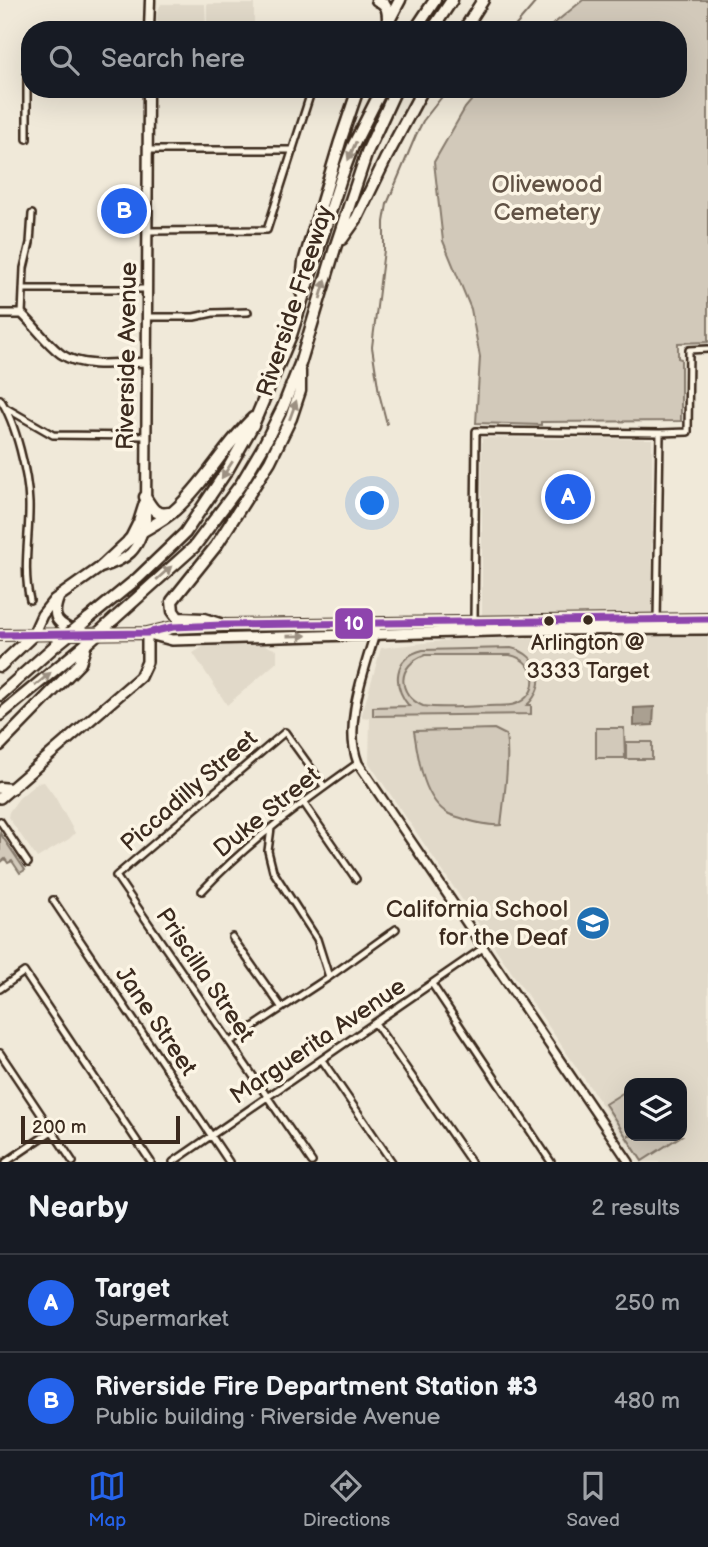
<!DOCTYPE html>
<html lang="en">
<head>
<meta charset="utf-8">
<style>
	:root { --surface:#171b24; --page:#20242c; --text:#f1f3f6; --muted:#9ea1a6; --line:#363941; --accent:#2563eb }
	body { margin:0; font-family:"Balsamiq Sans",sans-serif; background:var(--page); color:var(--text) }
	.controls { position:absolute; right:21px; bottom:21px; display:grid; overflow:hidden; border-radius:14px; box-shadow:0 7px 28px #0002 }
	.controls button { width:63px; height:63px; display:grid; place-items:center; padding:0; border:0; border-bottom:2px solid var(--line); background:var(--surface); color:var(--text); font:35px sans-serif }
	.scale { position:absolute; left:21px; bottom:18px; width:159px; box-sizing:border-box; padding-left:7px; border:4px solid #3b2a1e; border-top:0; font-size:19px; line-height:24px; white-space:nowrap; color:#3b2a1e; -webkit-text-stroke:5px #fcf5e5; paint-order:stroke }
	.you { position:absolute; left:373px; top:504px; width:24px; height:24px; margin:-18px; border:5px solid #fff; border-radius:50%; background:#1a73e8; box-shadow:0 0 0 10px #1a73e833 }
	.badge { display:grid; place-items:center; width:46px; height:46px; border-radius:50%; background:var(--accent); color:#fff; font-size:23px; font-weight:700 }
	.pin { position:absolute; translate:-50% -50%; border:4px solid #fff; box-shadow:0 2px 7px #0006 }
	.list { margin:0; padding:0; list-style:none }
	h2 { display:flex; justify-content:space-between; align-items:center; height:91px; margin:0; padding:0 28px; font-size:30px }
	h2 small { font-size:23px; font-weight:400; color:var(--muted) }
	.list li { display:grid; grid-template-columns:46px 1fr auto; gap:21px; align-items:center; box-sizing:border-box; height:98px; padding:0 28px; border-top:2px solid var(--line) }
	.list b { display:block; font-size:26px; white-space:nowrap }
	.list p { margin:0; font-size:23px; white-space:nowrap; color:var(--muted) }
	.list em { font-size:23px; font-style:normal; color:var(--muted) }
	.icon { flex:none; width:38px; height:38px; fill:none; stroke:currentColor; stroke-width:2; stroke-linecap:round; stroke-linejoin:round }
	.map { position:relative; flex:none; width:708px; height:1162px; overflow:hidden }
	.search { position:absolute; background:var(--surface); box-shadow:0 7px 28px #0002; left:21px; right:21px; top:21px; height:77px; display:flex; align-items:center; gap:18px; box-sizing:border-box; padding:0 24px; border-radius:28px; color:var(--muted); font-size:26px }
	.sheet { height:287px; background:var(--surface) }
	nav { display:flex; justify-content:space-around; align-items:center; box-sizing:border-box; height:98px; border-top:2px solid var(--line); background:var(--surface); font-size:19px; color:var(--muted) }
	nav a { display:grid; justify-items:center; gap:4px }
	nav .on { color:var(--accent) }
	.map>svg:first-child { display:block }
</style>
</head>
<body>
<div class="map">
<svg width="708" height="1162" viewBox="0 0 708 1162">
	<rect width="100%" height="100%" fill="#f0e9d9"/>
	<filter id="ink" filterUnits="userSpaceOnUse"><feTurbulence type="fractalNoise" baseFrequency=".0143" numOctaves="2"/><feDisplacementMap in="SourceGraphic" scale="14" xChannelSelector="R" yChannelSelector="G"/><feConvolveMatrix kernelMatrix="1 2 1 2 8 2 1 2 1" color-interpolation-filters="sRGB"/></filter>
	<g filter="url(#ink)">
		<path fill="#e1d9c9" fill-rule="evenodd" d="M161,4H205L206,30H157V13Z
			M207,4H254V30H207Z
			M482,438L652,439V614L482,617Z
			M708,636V1162H641L369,763L370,718L362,717V714L381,648L459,639ZM629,1083H682V1136H629Z
			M206,645H264L277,650V662L227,705L193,653Z
			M44,782L55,797L75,833L69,839L37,858L8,817L9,812L19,798L37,783Z"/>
		<path fill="#d2c9ba" stroke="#867a6c" stroke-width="2" fill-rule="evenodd" d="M583,0H708V342L678,343V358L681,359V421L541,422V425L476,423L480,357L471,309L443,241L434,162L465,108L481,89H678V30H546Z
			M511,648C540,654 549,685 527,705H531V714L373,716V707L409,706C392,685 393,657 423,650ZM425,655H510C539,661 541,696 515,704C507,707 497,705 488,706C467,706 444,709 423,706C396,694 397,665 425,655Z
			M596,728H624L625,758H596Z
			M494,729L506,735C510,761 504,798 501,825C488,826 477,823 464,819C459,817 453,816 449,814C423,800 418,757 414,731Z
			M626,742H652V759H626Z
			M0,833L25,870L20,873L12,861L8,863L5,859L0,863Z
			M629,1089V1136H681L642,1161L605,1104Z"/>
		<path fill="#aaa091" stroke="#7e7163" stroke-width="2" d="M654,707L653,725L634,726V708Z"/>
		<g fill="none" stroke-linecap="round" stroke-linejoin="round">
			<path stroke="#7e7163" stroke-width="2" d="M512,30L535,3
				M387,424L379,393L372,347L384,250V222L387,204L416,135L423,121L448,89"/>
			<g stroke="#3b2a1e" stroke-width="10">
				<path id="minor" d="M27,139V73H30
					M148,150H293
					M148,231L267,230L312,89
					M23,289H147
					M22,314L24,268L30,243L32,214
					M148,317H194L213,313L248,312
					M0,399C16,423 28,474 29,503C30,535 22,568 30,600
					M6,408L53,435L146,436
					M474,621L476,431L660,433L688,432L689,350L708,349
					M657,622L660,433
					M303,802L356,879
					M0,821L28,863
					M271,828L268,851L273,871L317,939L329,977
					M202,891C248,842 303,802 358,763
					M53,900L229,1162
					M232,937L282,1008
					M432,984L551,1162
					M0,989L24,972L151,1162
					M375,1023L471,1162
					M230,1042L329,977L396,929
					M0,1053L73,1162
					M322,1060L392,1162
					M6,1162L52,1131
					M173,1162L483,948
					M312,1162L116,876L285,732L324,786"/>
			</g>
			<g stroke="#3b2a1e" stroke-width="12">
				<path id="tertiary" d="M0,314H22C35,326 46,343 61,354C82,369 121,363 147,362
					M378,623C367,664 342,723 358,763L629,1162"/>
			</g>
			<g stroke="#3b2a1e" stroke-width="13">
				<path id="secondary" d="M149,30L150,0
					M129,540L138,522L144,503
					M98,569C128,560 139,551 146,520L148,89"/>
			</g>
			<g stroke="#3b2a1e" stroke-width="14">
				<path id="primary" d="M59,597C50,619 58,624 78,633
					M149,634L172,640L525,630L708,629
					M0,635L147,633L173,627L223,625L708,619
					M33,635L42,615L54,600L98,569L129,540
					M0,798L140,677L147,662V633"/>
			</g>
			<g stroke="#3b2a1e" stroke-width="15">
				<path id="motorway" d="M377,0C387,4 388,10 388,20
					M384,30L400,0
					M415,30L435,0
					M432,30L452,0
					M464,30L483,0
					M342,239L357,218L386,158L423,89
					M301,292L304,262L340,142L358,89
					M145,497C152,508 155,516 169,513
					M129,540C144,529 162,522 175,510C205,483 224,446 253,418
					M88,619L138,578L185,533L228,469L253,425L291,335L341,178L353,146L382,89
					M114,619L194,547L241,484L264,445L283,407L300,364L335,248L367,152L396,89
					M223,625L204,619L178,618L173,611L172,601L216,546L270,461L291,418L300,391V371
					M0,666L33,635
					M0,695L56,645
					M0,715L86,644
					M0,745L80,663L86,644
					M0,788L11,789"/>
			</g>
			<use href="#minor" stroke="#fcf5e5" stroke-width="5"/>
			<use href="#tertiary" stroke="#fcf5e5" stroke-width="7"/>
			<use href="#secondary" stroke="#fcf5e5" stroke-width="8"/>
			<use href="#primary" stroke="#fcf5e5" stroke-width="9"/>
			<use href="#motorway" stroke="#fcf5e5" stroke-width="10"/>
			<g stroke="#3b2a1e" stroke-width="15" stroke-linecap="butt">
				<path id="motorway-bridge" d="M86,644L114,619
					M56,645L88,619"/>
			</g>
			<use href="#motorway-bridge" stroke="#fcf5e5" stroke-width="10"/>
			<g stroke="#fcf5e5" stroke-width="12">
				<path id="bus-1" d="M0,635L147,633L173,627L223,625L708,619"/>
			</g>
			<use href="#bus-1" stroke="#8e44ad" stroke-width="7"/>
		</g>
		<defs><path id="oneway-solid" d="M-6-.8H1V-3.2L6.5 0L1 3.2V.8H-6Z" transform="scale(1.75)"/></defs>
		<g fill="#9c9082">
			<use href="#oneway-solid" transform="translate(352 151) rotate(113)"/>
			<use href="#oneway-solid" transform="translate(323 289) rotate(-74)"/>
			<use href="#oneway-solid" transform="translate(293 410) rotate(-70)"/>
			<use href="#oneway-solid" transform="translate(227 470) rotate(123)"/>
			<use href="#oneway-solid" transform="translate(164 573) rotate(-42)"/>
			<use href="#oneway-solid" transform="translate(297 636) rotate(-1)"/>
			<use href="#oneway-solid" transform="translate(43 679) rotate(-40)"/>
		</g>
	</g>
	<defs>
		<g id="school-disc" transform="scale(1.75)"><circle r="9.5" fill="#1f6fb2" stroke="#fcf5e5"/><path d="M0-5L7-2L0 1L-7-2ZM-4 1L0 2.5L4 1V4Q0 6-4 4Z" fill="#fff"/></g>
	</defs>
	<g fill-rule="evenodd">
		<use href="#school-disc" x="593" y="923"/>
	</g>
	<g fill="#3b2a1e" stroke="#fcf5e5" stroke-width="2.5">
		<circle cx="588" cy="620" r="6"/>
		<circle cx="549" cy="621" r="6"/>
	</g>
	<g text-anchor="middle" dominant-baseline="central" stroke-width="7" stroke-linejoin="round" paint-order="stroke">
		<g font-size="22" fill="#3b2a1e" stroke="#fcf5e5">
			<text x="588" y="643">Arlington @<tspan x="588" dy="28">3333 Target</tspan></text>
		</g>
		<g font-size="24" fill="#615245" stroke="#fcf5e5">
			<text x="547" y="184">Olivewood<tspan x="547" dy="28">Cemetery</tspan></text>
		</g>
		<g font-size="24" fill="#3b2a1e" stroke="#fcf5e5">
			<text transform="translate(295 301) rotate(-72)">Riverside Freeway</text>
			<text transform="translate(127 356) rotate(-89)">Riverside Avenue</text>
			<text transform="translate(189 791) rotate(-41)">Piccadilly Street</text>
			<text transform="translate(267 812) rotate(-39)">Duke Street</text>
			<text transform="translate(205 975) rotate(56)">Priscilla Street</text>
			<text transform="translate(156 1021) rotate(56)">Jane Street</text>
			<text transform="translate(318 1041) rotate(-34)">Marguerita Avenue</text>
		</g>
		<g font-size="24" fill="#3b2a1e" stroke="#fcf5e5" text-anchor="end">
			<text x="568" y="909">California School<tspan x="568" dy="28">for the Deaf</tspan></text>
		</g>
	</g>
	<rect stroke="#fcf5e5" stroke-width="2.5" x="334" y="607" width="40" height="33" rx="7" fill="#8e44ad"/>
	<g font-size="19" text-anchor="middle" font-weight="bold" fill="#fff">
		<text x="354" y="630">10</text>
	</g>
</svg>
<div class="controls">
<button><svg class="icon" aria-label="layers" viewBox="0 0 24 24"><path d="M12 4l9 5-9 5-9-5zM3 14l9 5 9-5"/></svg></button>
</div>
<div class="scale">200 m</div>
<div class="you"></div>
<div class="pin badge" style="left:568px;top:497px">A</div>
<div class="pin badge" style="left:124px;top:211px">B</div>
<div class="search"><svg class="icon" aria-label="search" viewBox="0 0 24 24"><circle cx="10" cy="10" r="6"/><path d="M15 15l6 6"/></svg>Search here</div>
</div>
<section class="sheet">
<h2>Nearby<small>2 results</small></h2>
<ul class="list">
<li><span class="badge">A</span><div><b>Target</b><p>Supermarket</p></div><em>250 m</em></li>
<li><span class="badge">B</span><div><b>Riverside Fire Department Station #3</b><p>Public building · Riverside Avenue</p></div><em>480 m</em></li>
</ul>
</section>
<nav>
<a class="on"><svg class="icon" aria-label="map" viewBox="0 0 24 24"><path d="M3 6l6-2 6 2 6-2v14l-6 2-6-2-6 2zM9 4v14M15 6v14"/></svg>Map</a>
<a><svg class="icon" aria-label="directions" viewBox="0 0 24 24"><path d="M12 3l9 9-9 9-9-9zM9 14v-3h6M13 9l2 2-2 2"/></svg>Directions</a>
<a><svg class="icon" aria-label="saved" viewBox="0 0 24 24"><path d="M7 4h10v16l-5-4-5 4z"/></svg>Saved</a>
</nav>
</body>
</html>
